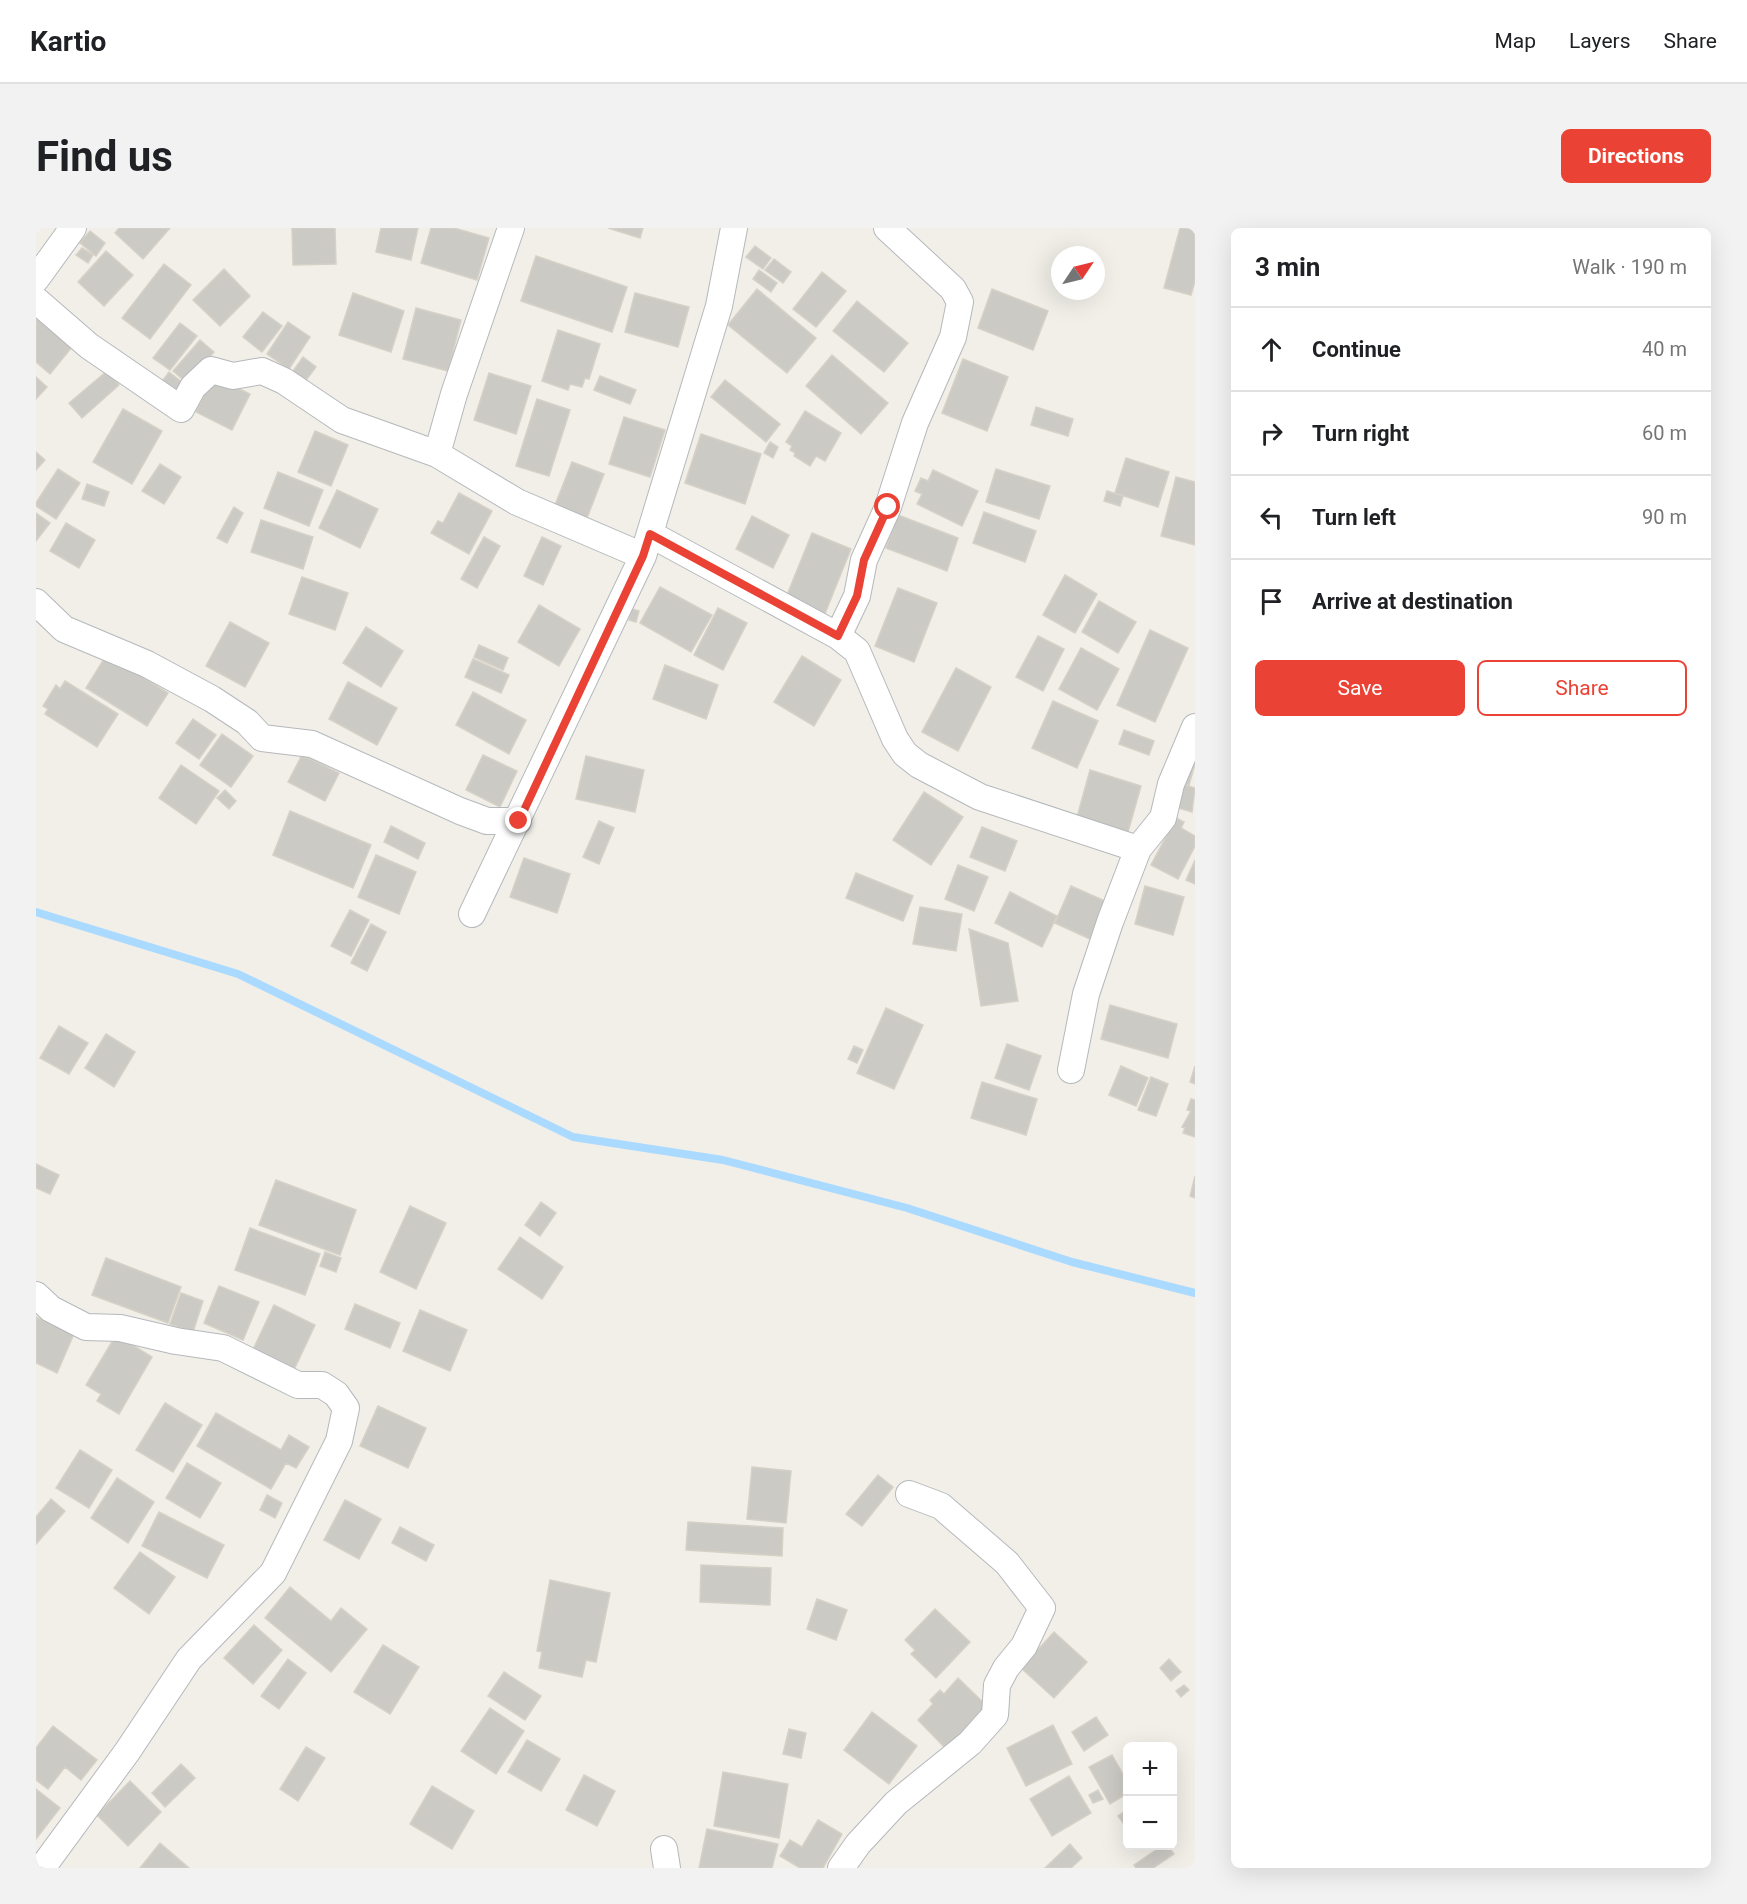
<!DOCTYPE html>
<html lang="en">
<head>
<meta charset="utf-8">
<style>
	:root { --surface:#fff; --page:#f2f2f2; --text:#202124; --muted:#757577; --line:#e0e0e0; --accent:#ea4335 }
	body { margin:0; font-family:Roboto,sans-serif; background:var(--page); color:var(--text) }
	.controls { position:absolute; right:18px; bottom:18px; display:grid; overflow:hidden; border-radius:9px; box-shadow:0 6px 24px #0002 }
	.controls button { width:54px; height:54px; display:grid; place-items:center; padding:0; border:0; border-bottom:2px solid var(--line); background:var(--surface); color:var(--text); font:30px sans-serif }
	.compass { position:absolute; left:1015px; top:18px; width:54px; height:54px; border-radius:50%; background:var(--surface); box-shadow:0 6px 24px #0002; rotate:55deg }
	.stop { position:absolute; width:18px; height:18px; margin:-14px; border:4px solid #ea4335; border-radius:50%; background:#fff }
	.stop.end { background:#ea4335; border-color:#fff; box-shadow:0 2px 6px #0008 }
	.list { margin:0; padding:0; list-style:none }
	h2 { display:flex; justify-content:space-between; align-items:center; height:78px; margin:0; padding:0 24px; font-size:26px }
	h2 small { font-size:20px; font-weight:400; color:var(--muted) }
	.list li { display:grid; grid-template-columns:39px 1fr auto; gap:18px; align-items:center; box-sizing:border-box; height:84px; padding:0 24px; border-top:2px solid var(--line) }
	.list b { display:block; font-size:22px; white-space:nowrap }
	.list em { font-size:20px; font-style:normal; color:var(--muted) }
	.actions { display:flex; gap:12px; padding:18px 24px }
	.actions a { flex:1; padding:14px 0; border:2px solid var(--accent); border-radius:9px; text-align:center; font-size:21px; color:var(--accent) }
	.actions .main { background:var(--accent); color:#fff }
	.icon { flex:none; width:33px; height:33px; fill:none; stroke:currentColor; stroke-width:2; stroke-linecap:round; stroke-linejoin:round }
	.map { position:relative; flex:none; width:1159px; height:1640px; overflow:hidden; border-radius:9px }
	header { display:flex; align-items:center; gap:36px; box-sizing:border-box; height:84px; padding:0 30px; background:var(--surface); border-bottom:2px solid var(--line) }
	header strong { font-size:28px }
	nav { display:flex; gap:33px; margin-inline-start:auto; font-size:21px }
	.intro { display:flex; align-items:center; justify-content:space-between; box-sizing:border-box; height:144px; padding:0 36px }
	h1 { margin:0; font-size:42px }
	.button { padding:15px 27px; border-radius:9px; background:var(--accent); color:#fff; font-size:21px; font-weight:700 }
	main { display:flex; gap:36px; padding:0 36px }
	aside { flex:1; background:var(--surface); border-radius:9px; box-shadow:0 6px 24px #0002 }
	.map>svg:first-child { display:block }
</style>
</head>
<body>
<header>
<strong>Kartio</strong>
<nav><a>Map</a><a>Layers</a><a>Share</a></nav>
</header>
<div class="intro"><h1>Find us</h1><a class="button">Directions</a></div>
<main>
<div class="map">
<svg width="1159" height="1640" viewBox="0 0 1159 1640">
	<rect width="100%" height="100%" fill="#f1efe8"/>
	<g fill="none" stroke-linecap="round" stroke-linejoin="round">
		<path stroke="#aadaff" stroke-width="8" d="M0,684L202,746L537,909L687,932L871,980L1036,1034L1159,1065"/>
	</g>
	<path fill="#cccac5" stroke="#d6d1c6" stroke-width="1.5" d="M83,0H134L107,31L79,5Z
		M256,0H299L300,36L257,37Z
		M345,0H382L375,32L340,24Z
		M395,0H418L453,10L441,52L385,35Z
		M572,0H607L604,10Z
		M1144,0L1159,1V53L1155,67L1128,60Z
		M54,3L69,15L60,28L44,15Z
		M719,18L735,30L727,41L710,29Z
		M46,20L57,27L52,35L40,27Z
		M70,23L97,47L68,78L42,54Z
		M500,28L591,59L576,104L485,73Z
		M738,31L755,44L747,55L729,42Z
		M128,36L155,57L114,111L86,90Z
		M188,41L214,68L184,98L157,72Z
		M723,42L741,55L735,64L717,51Z
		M786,44L810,63L780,99L757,81Z
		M721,61L780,110L751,145L692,97Z
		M956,61L1012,83L997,122L942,100Z
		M317,65L368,83L355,124L303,107Z
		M599,65L653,79L642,119L589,104Z
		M821,73L872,115L848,144L797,103Z
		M380,80L425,92L412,143L367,131Z
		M0,82L41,113L14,146L0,134Z
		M227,84L246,98L226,124L207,109Z
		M252,94L274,109L253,141L231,126Z
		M144,95L161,108L134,142L117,130Z
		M522,102L564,116L553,151L549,150L546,159L534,156L532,162L506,153Z
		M164,112L178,124L151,155L137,143Z
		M796,127L852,175L825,206L770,158Z
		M267,129L280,139L268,155L255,146Z
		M927,131L972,149L951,203L906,185Z
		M71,143L83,157L46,190L33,175Z
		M133,144L152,159L143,171L124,156Z
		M453,145L495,158L480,206L438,192Z
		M177,148L214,166L196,202L160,184Z
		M564,148L600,162L594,176L558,162Z
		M0,149L11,159L0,171Z
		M689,152L744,196L730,214L675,169Z
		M501,171L534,182L513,248L480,238Z
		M1000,179L1037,191L1032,208L995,197Z
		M87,181L126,203L96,256L57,234Z
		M769,183L805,205L789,233L780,228L774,238L758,228L759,225L754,222L756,218L750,214Z
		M588,189L629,202L614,249L573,236Z
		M279,203L312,217L295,258L262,244Z
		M665,206L725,226L709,276L649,255Z
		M734,214L742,219L737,230L728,225Z
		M0,224L9,232L0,242Z
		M1090,230L1133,244L1122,279L1079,265Z
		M536,234L568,246L551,290L519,277Z
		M124,236L145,249L128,276L106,263Z
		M22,241L44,255L20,291L0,278V275Z
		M960,241L1014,258L1003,291L950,274Z
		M897,242L942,263L926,298L881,276L886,266L879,263L885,250L892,253Z
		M242,244L287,262L273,298L228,280Z
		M1140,249L1159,254V317L1125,308Z
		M51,256L73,264L68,278L46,271Z
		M301,262L342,281L324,320L283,300Z
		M1071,263L1087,268L1084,278L1068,273Z
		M423,265L456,283L433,326L395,305L402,293L407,295Z
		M198,279L207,285L191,315L181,310Z
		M948,284L1000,303L989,334L937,315Z
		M0,285L14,295L0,313Z
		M862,287L922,310L911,343L850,320Z
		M716,288L753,307L737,340L700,321Z
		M225,292L277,309L267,341L215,324Z
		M30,295L59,312L43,340L14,323Z
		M776,305L815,321L788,388L749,372Z
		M448,309L464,318L441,360L425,351Z
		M506,309L525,318L507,357L488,348Z
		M1029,347L1061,366L1039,405L1007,387Z
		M266,349L312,365L299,402L253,386Z
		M624,359L676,387L655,424L604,395Z
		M862,360L901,375L878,434L839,418Z
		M1063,373L1100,394L1082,425L1046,404Z
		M503,377L544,401L523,438L482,414Z
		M682,380L711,395L687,442L658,427Z
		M596,381L603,383L600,394L593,392Z
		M194,394L233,415L209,459L170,438Z
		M330,399L367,423L345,459L307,435Z
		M1114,402L1152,420L1119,494L1081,477Z
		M1002,408L1028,421L1007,463L980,449Z
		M443,417L472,430L467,442L438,429Z
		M1045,420L1083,441L1061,482L1023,461Z
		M71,426L132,465L111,498L50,460Z
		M766,428L805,452L778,498L738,474Z
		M437,431L473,447L465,465L429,449Z
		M629,437L682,457L670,491L617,471Z
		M920,440L955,459L922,523L886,504Z
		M29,453L82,486L61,519L9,486L12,481L7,478L20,457L24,461Z
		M312,454L361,480L341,517L293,491Z
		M437,464L490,492L473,526L420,497Z
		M1017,473L1062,493L1041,540L996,520Z
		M157,491L180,507L163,531L140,515Z
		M1088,502L1118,513L1113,527L1083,516Z
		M186,506L217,528L195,559L164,537Z
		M266,527L303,545L289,573L252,554Z
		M447,527L481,543L464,579L430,562Z
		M550,528L608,542L599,584L540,571Z
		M1150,533L1159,536L1153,557L1143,553Z
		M145,537L183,563L160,596L123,570Z
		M1054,542L1105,558L1092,604L1041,589Z
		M1146,556L1159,560L1156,584L1139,579Z
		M189,562L200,573L193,581L181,570Z
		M888,564L927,589L895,637L857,612Z
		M254,583L335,617L317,660L237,627Z
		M1140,590L1148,594L1145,600L1159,608V618L1142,651L1115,637Z
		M563,593L578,600L563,636L547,629Z
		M355,598L389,615L382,631L348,614Z
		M946,599L981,613L969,643L934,629Z
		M340,627L380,644L363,686L322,669Z
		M488,630L534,646L521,685L474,669Z
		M1159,632V656L1150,652Z
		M922,637L952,649L938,683L909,671Z
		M820,645L877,668L867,693L810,670Z
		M1035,658L1071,674L1054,711L1019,695Z
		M1109,658L1148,669L1137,707L1099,696Z
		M974,664L1021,688L1006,719L959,695Z
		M884,679L926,686L920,723L877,716Z
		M314,682L333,692L315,728L295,718Z
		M335,696L350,704L331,743L315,735Z
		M933,701L972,715L982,773L945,778Z
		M1074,777L1141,796L1132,830L1065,811Z
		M850,780L887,797L858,861L821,845Z
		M23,798L52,815L33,846L4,830Z
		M70,806L99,824L78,859L49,840Z
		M971,816L1005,828L993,862L959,850Z
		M818,818L827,822L821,835L812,831Z
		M1085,838L1112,850L1100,878L1073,867Z
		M1159,838V856L1154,854Z
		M1115,849L1132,856L1120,888L1102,882Z
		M946,854L1001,871L990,907L935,890Z
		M1155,871L1159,872V909L1147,905L1149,900L1146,899L1155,883L1151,882Z
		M0,936L23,947L14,966L0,960Z
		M1159,948V970L1154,968Z
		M240,952L320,982L304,1027L223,997Z
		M505,974L520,985L504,1008L489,997Z
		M374,978L410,995L380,1061L344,1044Z
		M214,1000L284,1026L269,1067L199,1042Z
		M484,1009L527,1039L506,1071L462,1041Z
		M289,1024L305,1030L300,1044L284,1038Z
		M70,1030L145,1059L132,1095L56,1067Z
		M183,1058L223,1074L207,1112L168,1095Z
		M145,1065L167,1073L157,1104L134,1096Z
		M319,1076L364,1095L354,1120L309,1101Z
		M238,1077L279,1097L256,1146L215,1126Z
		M384,1082L431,1102L414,1143L367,1123Z
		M0,1089L38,1106L21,1145L0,1135Z
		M80,1107L116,1129L83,1186L61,1173L65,1166L50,1157Z
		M129,1175L166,1197L137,1244L100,1222Z
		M342,1178L390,1200L372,1240L324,1218Z
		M180,1185L245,1222L253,1207L273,1219L260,1240L250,1235L235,1261L161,1218Z
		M44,1222L76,1242L53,1280L20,1260Z
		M151,1235L185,1255L164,1290L130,1270Z
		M716,1239L755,1243L750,1295L711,1291Z
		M842,1247L857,1259L826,1298L810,1286Z
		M81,1250L118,1274L92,1315L55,1290Z
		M231,1267L246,1275L239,1290L224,1282Z
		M15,1271L29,1283L0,1316V1289Z
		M309,1272L345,1291L323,1331L288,1312Z
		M123,1284L188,1317L171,1350L106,1318Z
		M652,1294L747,1300L746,1328L650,1322Z
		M364,1299L398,1317L390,1333L356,1315Z
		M104,1324L139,1349L113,1386L78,1360Z
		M665,1337L735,1340L734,1377L664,1374Z
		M514,1352L574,1365L560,1434L550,1432L546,1449L503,1440L506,1424L501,1423Z
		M254,1359L295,1393L305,1380L331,1401L295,1444L229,1390Z
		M781,1371L811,1382L800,1412L771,1401Z
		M899,1381L934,1414L900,1450L875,1426L879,1422L869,1412Z
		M218,1397L246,1422L217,1456L188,1430Z
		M1018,1404L1051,1434L1018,1470L985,1440Z
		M347,1417L383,1439L354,1486L318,1464Z
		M252,1431L270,1445L243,1481L225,1468Z
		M1133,1431L1145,1444L1135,1453L1124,1440Z
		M468,1444L505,1468L489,1492L452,1468Z
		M922,1450L953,1480L911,1522L882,1492L897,1476L894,1472L904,1462L908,1466Z
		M1148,1457L1153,1462L1145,1469L1140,1463Z
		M454,1480L488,1503L460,1546L425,1523Z
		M836,1484L881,1518L853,1556L808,1522Z
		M1060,1489L1072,1507L1048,1523L1036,1504Z
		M1017,1497L1036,1536L990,1558L971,1520Z
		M17,1498L61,1532L45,1552L29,1539L12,1561L0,1552V1520Z
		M753,1501L770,1505L765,1530L747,1526Z
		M491,1512L524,1531L505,1563L472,1544Z
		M270,1519L289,1530L262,1573L244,1561Z
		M1076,1527L1092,1555V1565L1074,1576L1053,1539Z
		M145,1536L159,1550L129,1579L116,1565Z
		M687,1544L752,1556L743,1610L678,1598Z
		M548,1547L579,1563L561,1598L530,1582Z
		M1033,1548L1055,1585L1016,1608L994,1571Z
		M94,1553L125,1584L92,1618L61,1587Z
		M396,1558L438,1583L416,1621L374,1596Z
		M0,1561L24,1580L0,1611Z
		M1062,1562L1067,1571L1057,1575L1053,1567Z
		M1092,1581V1602L1082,1588Z
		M782,1592L806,1606L787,1640H764L744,1628L754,1612L766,1619Z
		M671,1601L742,1616L736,1640H663Z
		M124,1615L153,1640H104Z
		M1034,1616L1046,1630L1035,1640H1009Z
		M1126,1618H1132L1138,1626L1117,1640H1100L1098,1637Z"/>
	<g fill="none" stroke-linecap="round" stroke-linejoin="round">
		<g stroke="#b5b8bc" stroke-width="28">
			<path id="minor" d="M0,51L37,0
				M0,72L53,118L145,181L157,159L175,142L197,148L226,143L248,153L306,192L401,226L481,274L607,328
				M401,226L418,166L475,0
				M614,306L802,408L821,423L859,511L869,526L883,537L944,569L1102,621
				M0,374L28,401L111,436L176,471L211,494L226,510L276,516L424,583L451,593H482
				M802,408L821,368L828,332L852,279L879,195L917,109L924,74L917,61L851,0
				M436,686L607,328L683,78L698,0
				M1035,842L1050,766L1074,694L1102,621L1127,590L1135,556L1159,499
				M0,1067L15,1081L50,1099L84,1100L140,1113L187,1120L262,1157H286L300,1166L310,1180L303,1213L237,1345L153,1431L91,1524L6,1640
				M628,1621L631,1640
				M805,1640L822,1616L860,1575L934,1515L959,1487L961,1457L970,1440L988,1418L1006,1380L971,1335L905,1278L873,1266"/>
		</g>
		<use href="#minor" stroke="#fff" stroke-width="26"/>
	</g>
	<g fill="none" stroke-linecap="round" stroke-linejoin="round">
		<path stroke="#ea4335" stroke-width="8" d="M483,593L607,328L614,306L802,408L821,368L828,332L852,279"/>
	</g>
</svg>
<div class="controls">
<button>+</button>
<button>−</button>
</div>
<svg class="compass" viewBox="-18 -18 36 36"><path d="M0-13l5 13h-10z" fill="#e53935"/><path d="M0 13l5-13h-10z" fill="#757577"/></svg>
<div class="stop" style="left:852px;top:279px"></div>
<div class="stop end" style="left:483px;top:593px"></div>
</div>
<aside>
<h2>3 min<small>Walk · 190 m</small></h2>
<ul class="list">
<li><svg class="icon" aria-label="ahead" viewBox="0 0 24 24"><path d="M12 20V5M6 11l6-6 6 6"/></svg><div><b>Continue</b></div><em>40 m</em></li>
<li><svg class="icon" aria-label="right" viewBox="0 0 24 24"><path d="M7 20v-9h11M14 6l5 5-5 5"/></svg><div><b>Turn right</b></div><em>60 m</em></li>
<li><svg class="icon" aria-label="left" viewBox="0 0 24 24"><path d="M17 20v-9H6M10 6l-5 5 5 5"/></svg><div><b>Turn left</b></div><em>90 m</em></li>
<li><svg class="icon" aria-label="arrive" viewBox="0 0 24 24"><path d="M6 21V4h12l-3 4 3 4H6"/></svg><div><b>Arrive at destination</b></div></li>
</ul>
<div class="actions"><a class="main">Save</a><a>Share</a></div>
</aside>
</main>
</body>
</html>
